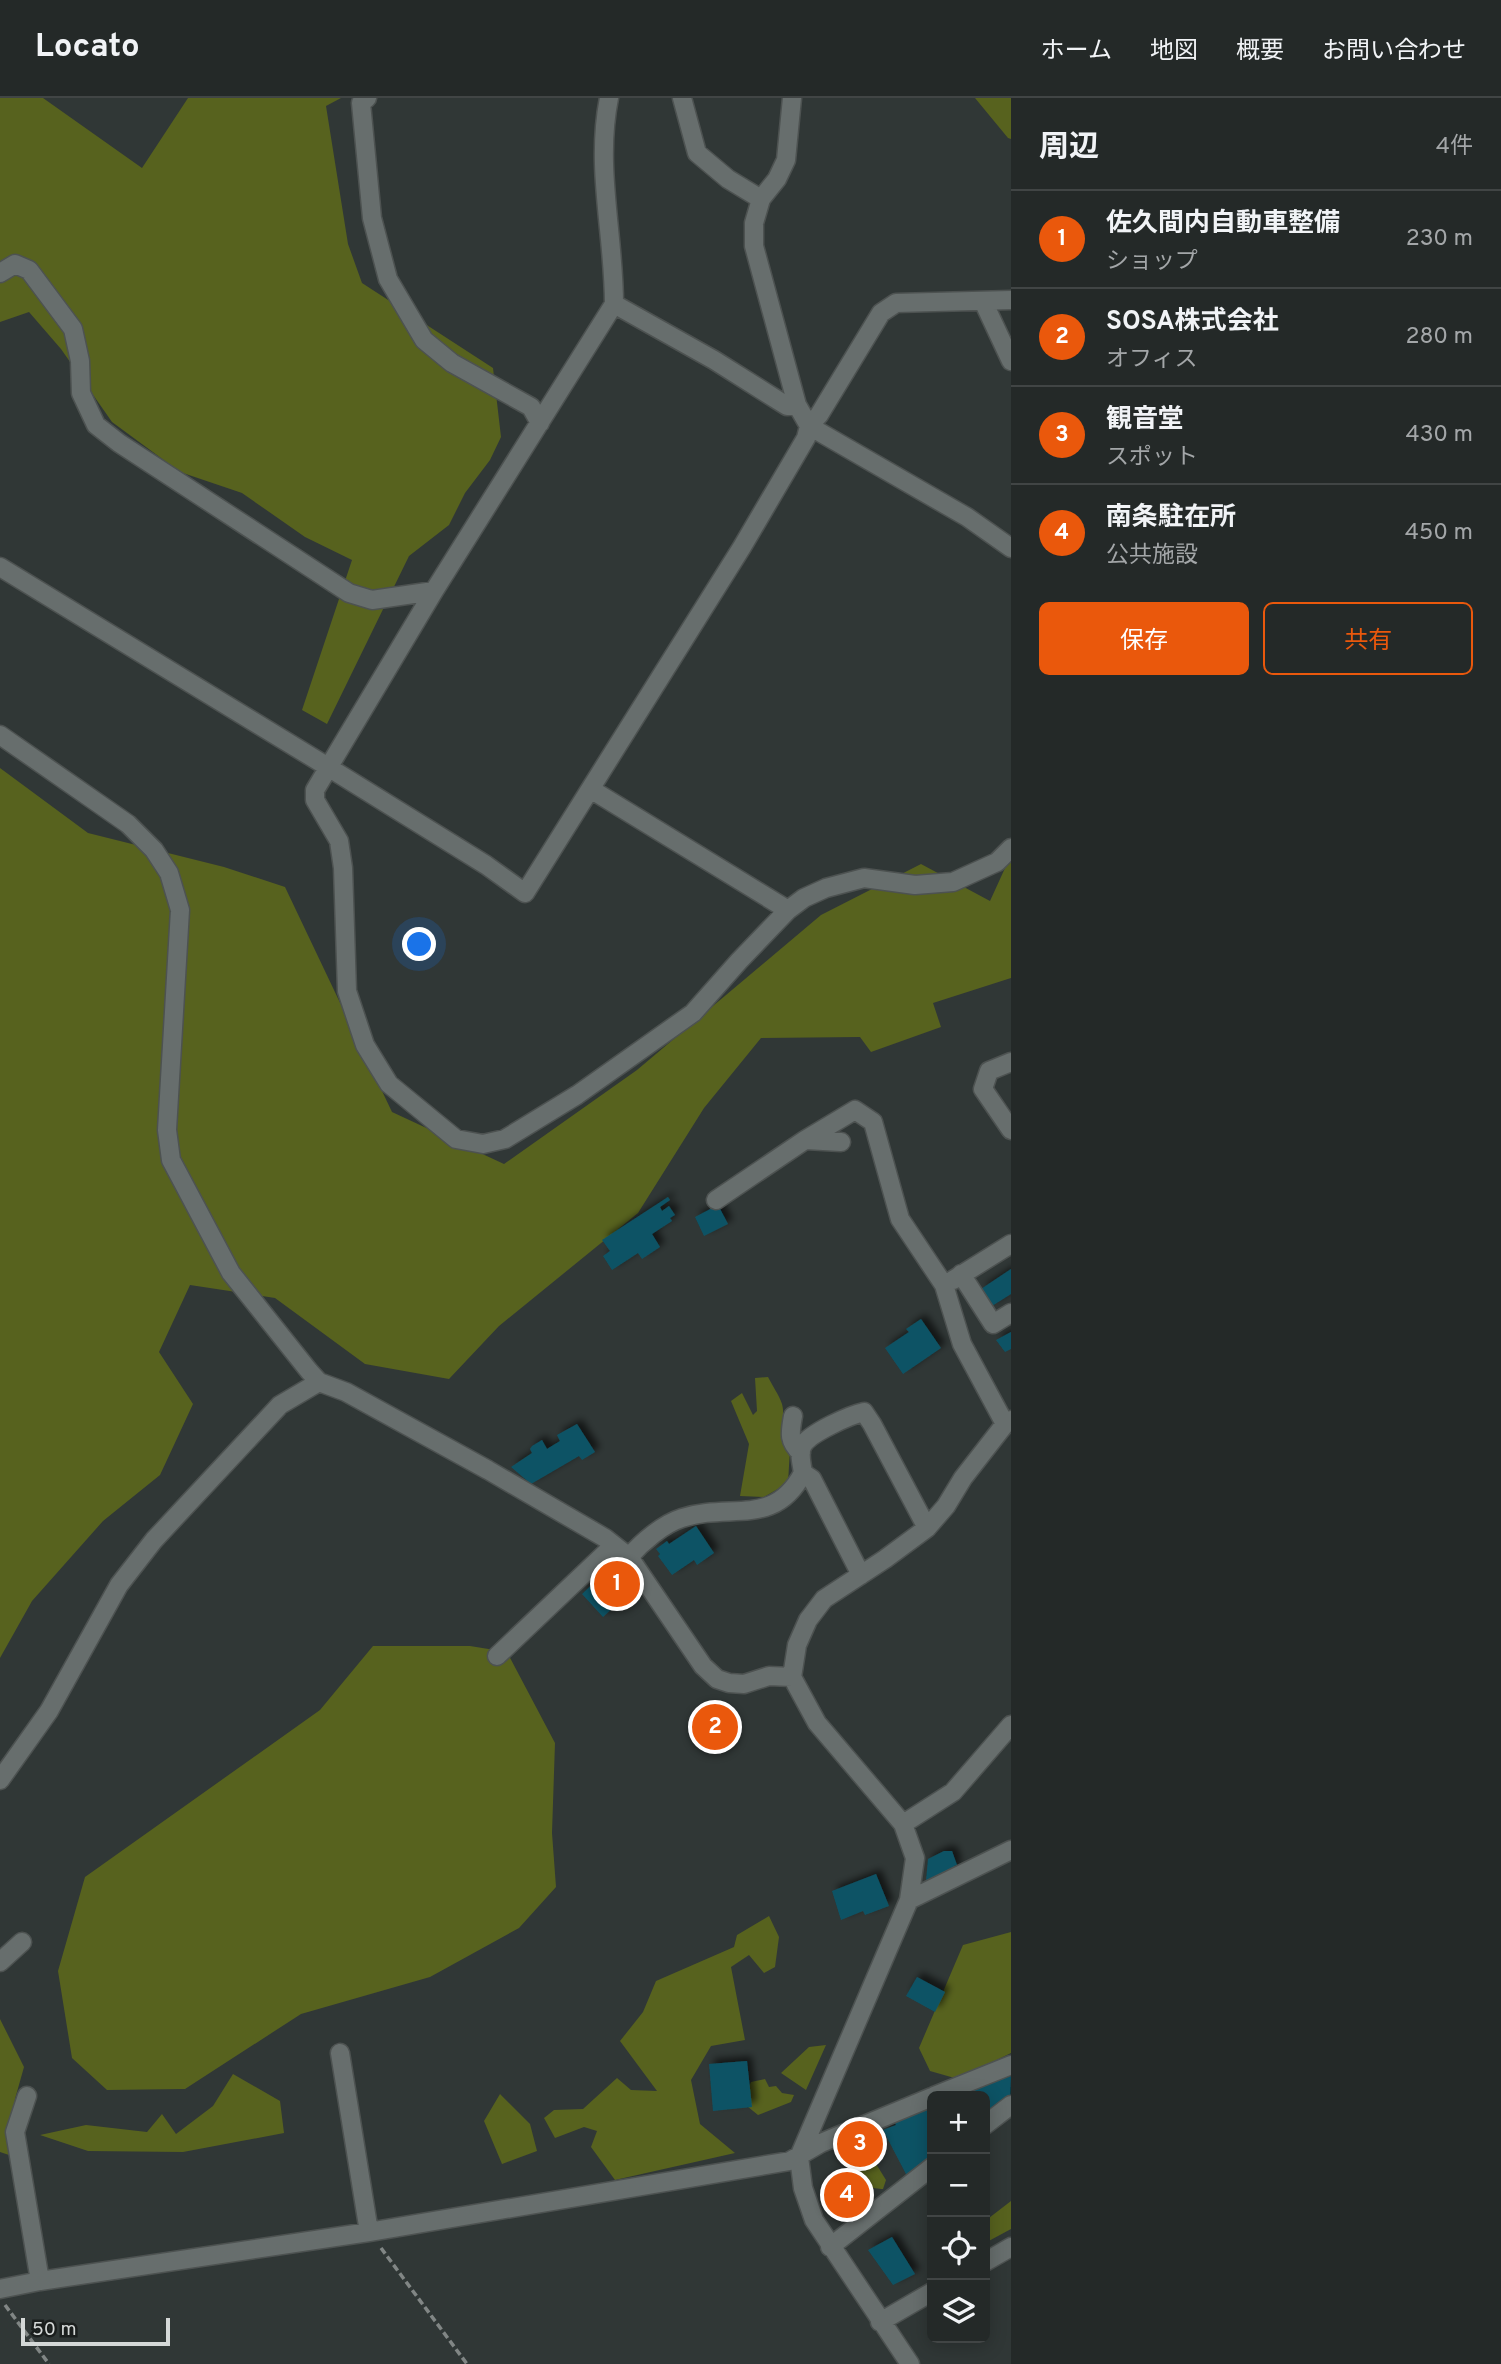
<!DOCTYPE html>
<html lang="ja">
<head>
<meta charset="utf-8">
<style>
	:root { --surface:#242928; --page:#303534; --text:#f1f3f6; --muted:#a3a6a8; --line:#414545; --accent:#ea580c }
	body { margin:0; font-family:Overpass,"Noto Sans JP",sans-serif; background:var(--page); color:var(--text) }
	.controls { position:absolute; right:21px; bottom:21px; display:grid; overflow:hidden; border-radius:10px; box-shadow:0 4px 18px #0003 }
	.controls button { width:63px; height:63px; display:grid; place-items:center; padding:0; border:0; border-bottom:2px solid var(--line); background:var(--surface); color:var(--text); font:35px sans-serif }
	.scale { position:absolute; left:21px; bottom:18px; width:149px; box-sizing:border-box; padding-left:7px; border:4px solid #d4d8d7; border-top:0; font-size:19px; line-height:24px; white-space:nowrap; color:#d4d8d7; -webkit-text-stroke:5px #1a1e1d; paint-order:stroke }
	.you { position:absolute; left:420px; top:847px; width:24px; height:24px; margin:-18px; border:5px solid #fff; border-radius:50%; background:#1a73e8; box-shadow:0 0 0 10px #1a73e833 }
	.badge { display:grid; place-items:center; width:46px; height:46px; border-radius:50%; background:var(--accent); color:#fff; font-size:23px; font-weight:700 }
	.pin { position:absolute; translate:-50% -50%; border:4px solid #fff; box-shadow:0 2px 7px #0006 }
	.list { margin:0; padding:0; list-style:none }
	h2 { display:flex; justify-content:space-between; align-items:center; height:91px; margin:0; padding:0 28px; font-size:30px }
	h2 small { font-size:23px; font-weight:400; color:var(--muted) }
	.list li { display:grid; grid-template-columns:46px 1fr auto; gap:21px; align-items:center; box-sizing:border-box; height:98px; padding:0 28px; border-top:2px solid var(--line) }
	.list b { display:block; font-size:26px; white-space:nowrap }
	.list p { margin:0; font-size:23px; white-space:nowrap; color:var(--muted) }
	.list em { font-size:23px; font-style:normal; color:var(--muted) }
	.actions { display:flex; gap:14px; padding:21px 28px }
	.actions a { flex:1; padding:16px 0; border:2px solid var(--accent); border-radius:10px; text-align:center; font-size:24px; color:var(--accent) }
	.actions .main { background:var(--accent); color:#fff }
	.icon { flex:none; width:38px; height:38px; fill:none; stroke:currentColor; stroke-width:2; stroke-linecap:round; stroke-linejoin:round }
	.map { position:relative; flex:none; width:1011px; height:2266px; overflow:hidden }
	header { display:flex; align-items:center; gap:42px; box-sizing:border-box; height:98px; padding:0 35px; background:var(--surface); border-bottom:2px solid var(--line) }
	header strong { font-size:33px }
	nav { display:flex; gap:38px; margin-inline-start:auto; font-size:24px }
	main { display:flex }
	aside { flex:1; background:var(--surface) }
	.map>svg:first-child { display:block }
</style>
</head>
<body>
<header>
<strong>Locato</strong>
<nav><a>ホーム</a><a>地図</a><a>概要</a><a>お問い合わせ</a></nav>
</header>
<main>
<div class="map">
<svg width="1011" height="2266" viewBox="0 0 1011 2266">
	<defs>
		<filter id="shadow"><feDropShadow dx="5" dy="-5" stdDeviation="3.5" flood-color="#0009"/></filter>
	</defs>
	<rect width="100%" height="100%" fill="#303736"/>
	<path fill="#57621e" d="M0,0H43L142,70L188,0H341L326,8L348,146L362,185L493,270L501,339L490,362L465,395L449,427L409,458L327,626L302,612L352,462L305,439L242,395L180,374L112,324L61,251L29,214L0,224Z
		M975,0H1011V41L1008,40Z
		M0,670L88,735L224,769L285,789L392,1014L504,1066L637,972L821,817L921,766L990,803L1011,757V880L933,905L941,929L871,954L860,939L761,940L704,1010L638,1115L499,1228L449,1281L365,1266L275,1200L190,1187L159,1254L193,1306L160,1377L103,1423L32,1503L0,1560Z
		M768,1279C772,1287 779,1297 782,1306C787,1325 774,1333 790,1351L788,1385L764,1399L740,1398L749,1346L731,1303L742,1295L753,1317L757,1313L755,1280Z
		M373,1548H470L507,1554L555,1645L552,1735L556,1789L519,1830L430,1879L301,1916L185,1991L107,1992L72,1960L58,1873L85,1779L320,1612Z
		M769,1818L779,1839L775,1869L764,1875L749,1857L731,1869L745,1942L711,1948L691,1982L700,2026L735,2055L615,2082L591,2049L597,2033L584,2029L555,2040L544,2020L554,2012L583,2011L617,1980L631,1992L657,1993L620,1943L643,1914L656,1883L734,1849L737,1837Z
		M1011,1834V1955L958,1981L930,1973L919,1950L963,1847Z
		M0,1921L24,1969L15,2001L9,2057L0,2054Z
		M826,1947L806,1992L781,1975L809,1949Z
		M233,1976L280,2003L284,2035L183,2054L88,2053L40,2037L86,2027L147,2034L162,2016L176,2036L213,2008Z
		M765,1981L769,1989L776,1988L782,1995L794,1997L791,2004L758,2017L742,2004L751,1984Z
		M500,1996L530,2026L537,2053L502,2066L484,2023Z
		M868,2030L881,2049L873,2061L886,2082L883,2091C879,2091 871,2090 867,2088C851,2079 847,2053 847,2037Z
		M1011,2103V2131L985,2145V2123Z"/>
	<path fill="#0d5365" filter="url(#shadow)" d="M668,1099L670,1102L660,1109L662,1113L669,1108L675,1117L670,1120L672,1123L652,1136L660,1149L642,1161L638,1155L612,1172L603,1158L610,1153L602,1142Z
		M718,1107L728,1126L704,1138L695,1119Z
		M1011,1171V1196L992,1208L981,1191Z
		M921,1221L941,1250L903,1276L885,1250L909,1234L906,1231Z
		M1011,1234V1251L1005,1254L996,1242Z
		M577,1326L595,1354L582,1362L579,1358L531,1386L511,1369L532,1355L530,1351L532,1348L542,1342L547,1351L560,1343L557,1337Z
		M696,1428L714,1455L697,1467L694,1462L672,1477L658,1458L660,1456L656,1451L667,1443L669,1446Z
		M613,1459L635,1484L629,1490L631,1493L603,1519L582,1496L602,1477L598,1473Z
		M944,1753H952L957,1767L954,1768L956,1774L926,1783L928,1761Z
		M876,1776L889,1808L865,1817L863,1813L841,1822L832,1793Z
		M917,1879L945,1894L935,1914L906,1898Z
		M747,1963L752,2009L713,2013L709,1966Z
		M1011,1978L1010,2002L996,2007L997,2010L987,2014L988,2018L985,2019V1998H950Z
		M932,2008V2060L907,2078L883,2032L896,2027L893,2020Z
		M864,2039L868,2048L858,2052L857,2050L855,2051L853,2043Z
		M892,2139L915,2176L893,2187L868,2152Z"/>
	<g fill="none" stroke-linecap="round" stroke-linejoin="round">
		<g stroke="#4d5251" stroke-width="21">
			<path id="minor" d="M367,0L361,5L372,120L388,181L424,242L452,265L531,309L540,325
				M609,0C595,69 614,136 614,206L434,493L315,692V702L339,743L343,770L347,893L365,947L389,986L456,1041L483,1046L505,1041L577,997L693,915L739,863L788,812L804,800L826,790L864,780L915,787L953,784L997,764L1011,750
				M682,0L697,55L728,81L761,101
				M792,0L786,62L777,81L761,101L754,125V148L797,307L809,328L967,419L1011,450
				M0,175L15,166L29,172L73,231L80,263L81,295L96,327L119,345L349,495L372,502L434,493
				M983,203L1011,263
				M614,206L714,262L787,308L797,307
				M0,469L328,669L486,767L525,795L742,449L806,340L809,328L819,317L881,215L896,205L1011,202
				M0,637L128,726L154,752L169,775L180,812L167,1032L171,1062L231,1175L309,1273L319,1284L346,1294L488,1372L605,1440L629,1459L703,1568L717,1581L729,1585L744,1586L769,1578L792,1579
				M592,692L788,812
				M1011,964L989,973L983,991L1011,1032
				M806,1042L841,1044
				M716,1102L805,1042L855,1012L873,1024L900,1121L944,1187L962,1246L1005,1326
				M961,1176L993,1226L1011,1215
				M953,1182L1011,1146
				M793,1318C790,1335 788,1343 801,1355
				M629,1459C642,1444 663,1426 682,1420C731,1404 774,1430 803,1375
				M861,1477L812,1381L803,1375C802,1366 798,1355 803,1347C810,1335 850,1317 864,1314L872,1326L927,1430
				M497,1558L614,1447
				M0,1682L49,1613L119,1487L154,1442L280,1307L319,1284
				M903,1726L953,1694L1011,1627
				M909,1802L1011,1752
				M0,1864L22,1844
				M340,1955L369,2134
				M27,1998L15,2034L40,2183
				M934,1998L1011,1967
				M985,2027L1011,2007
				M830,2149L932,2069
				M985,2164L1011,2149
				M0,2191L40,2183L369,2134L790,2063L821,2045L932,1999
				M880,2224L932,2194
				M910,2266L814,2122L803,2090L799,2059L909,1802L915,1760L903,1726L817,1625L792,1579L797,1547L808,1522L824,1501L885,1461L927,1430L946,1408L963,1380L1005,1326L1011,1322"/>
		</g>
		<path stroke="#818685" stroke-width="3.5" stroke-dasharray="7 3.5" stroke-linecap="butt" d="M381,2150L467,2266
			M5,2207L49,2266"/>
		<use href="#minor" stroke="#676e6d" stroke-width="18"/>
	</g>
</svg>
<div class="controls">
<button>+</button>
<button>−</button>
<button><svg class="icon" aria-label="locate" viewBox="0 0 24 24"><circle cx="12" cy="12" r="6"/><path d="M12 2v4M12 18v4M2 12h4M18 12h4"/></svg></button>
<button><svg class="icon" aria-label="layers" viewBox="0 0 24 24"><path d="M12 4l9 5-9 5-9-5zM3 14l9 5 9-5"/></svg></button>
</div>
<div class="scale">50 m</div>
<div class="you"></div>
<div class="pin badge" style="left:617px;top:1486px">1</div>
<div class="pin badge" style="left:715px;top:1629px">2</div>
<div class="pin badge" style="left:860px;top:2046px">3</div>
<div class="pin badge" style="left:847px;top:2097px">4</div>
</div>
<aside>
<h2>周辺<small>4件</small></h2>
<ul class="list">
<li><span class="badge">1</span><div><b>佐久間内自動車整備</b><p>ショップ</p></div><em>230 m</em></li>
<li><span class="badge">2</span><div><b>SOSA株式会社</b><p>オフィス</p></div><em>280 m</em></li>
<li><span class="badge">3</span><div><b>観音堂</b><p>スポット</p></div><em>430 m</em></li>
<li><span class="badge">4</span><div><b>南条駐在所</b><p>公共施設</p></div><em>450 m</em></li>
</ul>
<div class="actions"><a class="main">保存</a><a>共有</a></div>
</aside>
</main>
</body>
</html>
